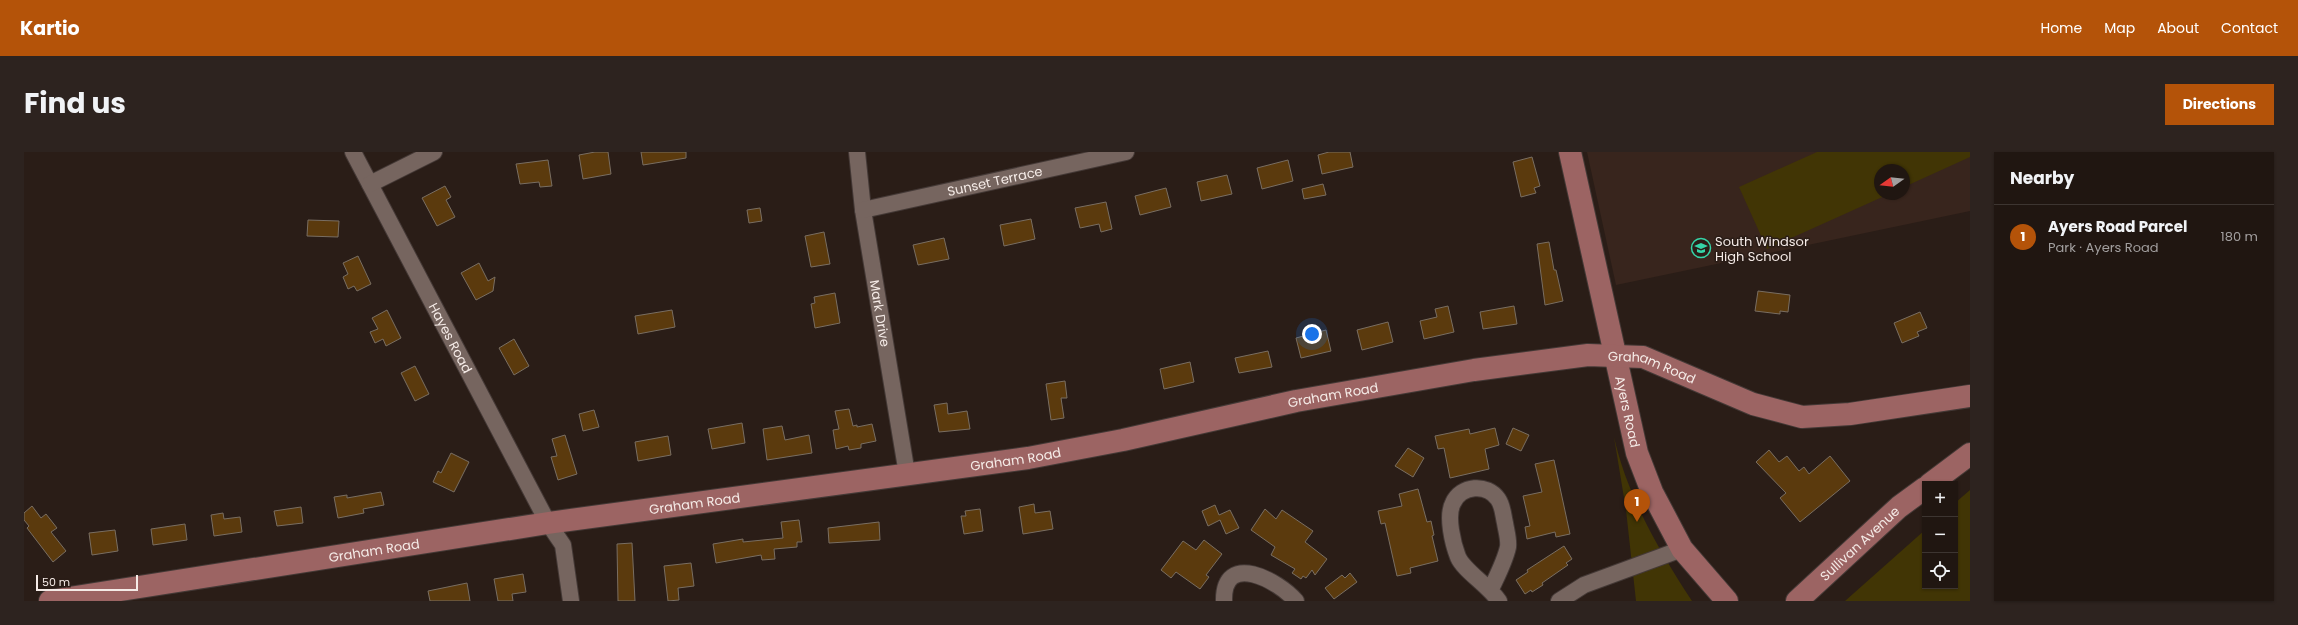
<!DOCTYPE html>
<html lang="en">
<head>
<meta charset="utf-8">
<style>
	:root { --surface:#201611; --page:#2d231f; --text:#f1f3f6; --muted:#a29f9f; --line:#3d3531; --accent:#b45309 }
	body { margin:0; font-family:Poppins,sans-serif; background:var(--page); color:var(--text) }
	.controls { position:absolute; right:12px; bottom:12px; display:grid; overflow:hidden; border-radius:0px; box-shadow:0 1px 3px #0004 }
	.controls button { width:36px; height:36px; display:grid; place-items:center; padding:0; border:0; border-bottom:1px solid var(--line); background:var(--surface); color:var(--text); font:20px sans-serif }
	.compass { position:absolute; left:1850px; top:12px; width:36px; height:36px; border-radius:50%; background:var(--surface); box-shadow:0 1px 3px #0004; rotate:255deg }
	.scale { position:absolute; left:12px; bottom:10px; width:102px; box-sizing:border-box; padding-left:4px; border:2px solid #f5ebe7; border-top:0; font-size:11px; line-height:14px; white-space:nowrap; color:#f5ebe7; -webkit-text-stroke:3px #2a1d17; paint-order:stroke }
	.you { position:absolute; left:1288px; top:182px; width:14px; height:14px; margin:-10px; border:3px solid #fff; border-radius:50%; background:#1a73e8; box-shadow:0 0 0 6px #1a73e833 }
	.badge { display:grid; place-items:center; width:26px; height:26px; border-radius:50%; background:var(--accent); color:#fff; font-size:13px; font-weight:700 }
	.pin { position:absolute; translate:-50% -33px; filter:drop-shadow(0 1px 2px #0008) }
	.pin::after { content:''; position:absolute; top:21px; width:14px; height:12px; background:inherit; clip-path:polygon(0 0,100% 0,50% 100%) }
	.list { margin:0; padding:0; list-style:none }
	h2 { display:flex; justify-content:space-between; align-items:center; height:52px; margin:0; padding:0 16px; font-size:17px }
	h2 small { font-size:13px; font-weight:400; color:var(--muted) }
	.list li { display:grid; grid-template-columns:26px 1fr auto; gap:12px; align-items:center; box-sizing:border-box; height:64px; padding:0 16px; border-top:1px solid var(--line) }
	.list b { display:block; font-size:15px; white-space:nowrap }
	.list p { margin:0; font-size:13px; white-space:nowrap; color:var(--muted) }
	.list em { font-size:13px; font-style:normal; color:var(--muted) }
	.icon { flex:none; width:22px; height:22px; fill:none; stroke:currentColor; stroke-width:2; stroke-linecap:round; stroke-linejoin:round }
	.map { position:relative; flex:none; width:1946px; height:449px; overflow:hidden; border-radius:0px }
	header { display:flex; align-items:center; gap:24px; box-sizing:border-box; height:56px; padding:0 20px; background:var(--accent); color:#fff }
	header strong { font-size:19px }
	nav { display:flex; gap:22px; margin-inline-start:auto; font-size:14px }
	.intro { display:flex; align-items:center; justify-content:space-between; box-sizing:border-box; height:96px; padding:0 24px }
	h1 { margin:0; font-size:28px }
	.button { padding:10px 18px; border-radius:0px; background:var(--accent); color:#fff; font-size:14px; font-weight:700 }
	main { display:flex; gap:24px; padding:0 24px }
	aside { flex:1; background:var(--surface); border-radius:0px; box-shadow:0 1px 3px #0004 }
	.map>svg:first-child { display:block }
</style>
</head>
<body>
<header>
<strong>Kartio</strong>
<nav><a>Home</a><a>Map</a><a>About</a><a>Contact</a></nav>
</header>
<div class="intro"><h1>Find us</h1><a class="button">Directions</a></div>
<main>
<div class="map">
<svg width="1946" height="449" viewBox="0 0 1946 449">
	<rect width="100%" height="100%" fill="#2a1d17"/>
	<path fill="#38251d" fill-rule="evenodd" d="M1563,0H1946V59L1592,133ZM1856,18H1880V42H1856Z"/>
	<path fill="#413505" d="M1793,0H1946V5L1880,35V18H1856V42H1865L1743,97L1715,35Z
		M1590,285C1603,343 1635,399 1668,449H1612L1602,358Z
		M1946,338V449H1821L1901,378V434H1931V351Z"/>
	<path fill="#5b3a0d" stroke="#796e62" d="M571,0H584L587,22L559,27L555,3Z
		M617,0H662V6L619,13Z
		M1305,0H1326L1329,15L1298,22L1294,3Z
		M1508,5L1516,34L1510,36L1512,41L1497,45L1489,10Z
		M524,8L528,34L516,35L515,30L496,32L492,12Z
		M1264,8L1269,29L1238,37L1233,16Z
		M1203,23L1208,42L1177,49L1173,30Z
		M1299,32L1302,43L1280,47L1278,37Z
		M421,34L427,45L422,48L431,65L413,74L398,46Z
		M1142,36L1147,55L1116,63L1111,44Z
		M1082,50L1088,77L1077,80L1075,72L1056,76L1051,56Z
		M736,56L738,69L725,71L723,58Z
		M1007,67L1011,87L980,94L976,73Z
		M284,68L315,69L314,85L283,84Z
		M800,80L806,112L787,115L781,84Z
		M920,86L925,107L894,113L889,93Z
		M1525,90L1530,118H1532L1539,149L1521,153L1513,92Z
		M334,104L347,132L333,139L330,134L324,137L319,125L324,122L319,111Z
		M455,111L464,129L471,125L469,139L452,148L437,121Z
		M1734,139L1766,143L1764,160L1756,159V162L1731,159Z
		M811,141L816,171L791,176L787,152L791,151L790,145Z
		M1424,154L1430,180L1400,187L1396,169L1413,165L1411,157Z
		M1490,154L1493,172L1459,177L1456,160Z
		M363,158L377,186L362,194L359,187L351,191L346,180L354,177L348,166Z
		M648,158L651,175L614,182L611,164Z
		M1896,160L1903,176L1893,180L1895,184L1878,191L1870,171Z
		M1364,170L1369,190L1338,198L1333,178Z
		M1302,178L1307,199L1277,206L1272,186Z
		M490,187L505,214L490,223L475,196Z
		M1244,199L1248,215L1215,221L1211,206Z
		M1166,210L1170,230L1140,237L1136,217Z
		M391,214L405,242L391,249L377,221Z
		M1041,229L1043,246H1037L1040,266L1027,268L1022,232Z
		M923,251L924,262L943,259L946,277L915,280L910,253Z
		M825,257L829,274L833,273V275L848,272L852,289L837,292V296L825,298L824,294L812,297L809,278L815,277L811,259Z
		M570,258L575,275L559,279L555,262Z
		M718,271L721,291L688,297L684,277Z
		M758,274L761,288L785,283L788,301L743,308L739,277Z
		M1471,276L1475,293L1461,297L1465,317L1426,326L1420,296L1414,297L1411,284L1445,277L1446,282Z
		M1489,276L1505,283L1497,299L1482,292Z
		M541,283L553,322L534,328L527,305L533,304L528,287Z
		M644,284L647,303L614,309L611,290Z
		M1384,296L1400,306L1389,325L1371,314Z
		M1745,298L1755,310L1763,304L1775,319L1780,315L1785,322L1806,304L1826,329L1776,370L1756,346L1762,341L1732,310Z
		M427,301L445,310L430,340L409,330L414,319L417,321Z
		M1530,308L1546,382L1532,385L1531,380L1503,387L1501,375L1506,374L1499,344L1518,340L1511,312Z
		M1394,337L1403,370L1407,369L1410,383L1408,384L1414,409L1386,416L1387,421L1373,424L1361,371L1357,372L1354,359L1378,354L1375,342Z
		M357,340L360,353L339,357L340,361L314,366L310,345L323,343V346Z
		M1010,352L1011,361L1026,359L1029,377L999,382L995,355Z
		M1191,353L1195,363L1206,358L1215,376L1202,382L1196,368L1184,374L1178,359Z
		M8,354L17,366L22,362L33,376L27,380L42,399L29,410L3,376L5,374L0,368V361Z
		M277,355L279,371L253,374L250,359Z
		M956,357L959,379L940,382L937,364H942L941,359Z
		M1241,357L1252,367L1258,358L1289,379L1281,390L1303,407L1291,423L1288,418L1282,426L1279,424L1277,427L1268,421L1271,417L1247,403L1251,395L1227,378Z
		M199,361L200,367L216,365L218,380L190,384L187,363Z
		M775,368L778,390H773V395L750,397L751,407L738,408L737,403L692,411L689,392L719,387V390L759,386L757,370Z
		M855,370L856,388L805,391L804,376Z
		M161,372L163,388L129,393L127,377Z
		M91,378L94,399L68,403L65,381Z
		M1180,388L1198,402L1182,423L1185,425L1176,437L1152,420L1147,426L1137,418L1159,389L1172,398Z
		M608,391L611,449H594L593,392Z
		M1540,394L1548,407L1542,411L1544,413L1518,431L1519,433L1508,440L1507,438L1501,442L1492,428L1504,420L1503,418Z
		M667,411L670,434L654,436L655,448L644,449L640,414Z
		M1326,421L1333,430L1310,447L1301,436L1318,423L1321,426Z
		M499,422L502,440L488,442L489,449H474L470,427Z
		M443,431L446,449H406L404,439Z"/>
	<g fill="none" stroke-linecap="round" stroke-linejoin="round">
		<g stroke="#443936" stroke-width="18">
			<g id="street">
				<path id="s1" d="M329,0L524,371L539,393L547,449"/>
				<path id="s2" d="M833,0L839,58L883,322"/>
				<path d="M346,32L410,0"/>
				<path id="s3" d="M839,58L1102,0"/>
				<path d="M1467,437C1473,424 1481,409 1484,395C1485,387 1482,378 1481,371C1479,363 1479,354 1474,347C1463,331 1437,333 1429,351C1422,364 1429,392 1434,405C1440,419 1464,433 1475,449"/>
				<path d="M1200,449C1199,398 1255,429 1272,449"/>
				<path d="M1535,449L1560,433L1658,397"/>
			</g>
		</g>
		<g stroke="#443936" stroke-width="24">
			<g id="secondary">
				<path id="s4" d="M1546,0L1613,301L1628,340L1658,397L1703,449"/>
				<path d="M1906,332L1946,302"/>
				<path id="s5" d="M26,449L524,371L1004,306L1099,288L1272,249L1450,218L1564,203L1619,205L1729,252L1778,265L1826,262L1946,244"/>
				<path id="s6" d="M1773,449L1875,355L1901,336"/>
			</g>
		</g>
		<use href="#street" stroke="#76655f" stroke-width="16"/>
		<use href="#secondary" stroke="#9c6463" stroke-width="22"/>
	</g>
	<defs>
		<g id="school-ring" transform="scale(1)"><circle r="9.5" fill="#2a1d17" stroke="#35d4a7" stroke-width="1.5"/><path d="M0-5L7-2L0 1L-7-2ZM-4 1L0 2.5L4 1V4Q0 6-4 4Z" fill="#35d4a7"/></g>
	</defs>
	<g fill-rule="evenodd">
		<use href="#school-ring" x="1677" y="96"/>
	</g>
	<g text-anchor="middle" dominant-baseline="central" stroke-width="3" stroke-linejoin="round" paint-order="stroke">
		<g font-size="13" fill="#f5ebe7" stroke="#2a1d17">
			<text stroke="none"><textPath href="#s3" startOffset="135">Sunset Terrace</textPath></text>
			<text stroke="none"><textPath href="#s2" startOffset="163">Mark Drive</textPath></text>
			<text stroke="none"><textPath href="#s1" startOffset="210">Hayes Road</textPath></text>
			<text stroke="none"><textPath href="#s5" startOffset="1624">Graham Road</textPath></text>
			<text stroke="none"><textPath href="#s5" startOffset="1300">Graham Road</textPath></text>
			<text stroke="none"><textPath href="#s4" startOffset="266">Ayers Road</textPath></text>
			<text stroke="none"><textPath href="#s5" startOffset="976">Graham Road</textPath></text>
			<text stroke="none"><textPath href="#s5" startOffset="652">Graham Road</textPath></text>
			<text stroke="none"><textPath href="#s6" startOffset="85">Sullivan Avenue</textPath></text>
			<text stroke="none"><textPath href="#s5" startOffset="328">Graham Road</textPath></text>
		</g>
		<g font-size="13" fill="#f5ebe7" stroke="#2a1d17" text-anchor="start">
			<text x="1691" y="89">South Windsor<tspan x="1691" dy="15">High School</tspan></text>
		</g>
	</g>
</svg>
<div class="controls">
<button>+</button>
<button>−</button>
<button><svg class="icon" aria-label="locate" viewBox="0 0 24 24"><circle cx="12" cy="12" r="6"/><path d="M12 2v4M12 18v4M2 12h4M18 12h4"/></svg></button>
</div>
<svg class="compass" viewBox="-18 -18 36 36"><path d="M0-13l5 13h-10z" fill="#e53935"/><path d="M0 13l5-13h-10z" fill="#a29f9f"/></svg>
<div class="scale">50 m</div>
<div class="you"></div>
<div class="pin badge" style="left:1613px;top:370px">1</div>
</div>
<aside>
<h2>Nearby<small></small></h2>
<ul class="list">
<li><span class="badge">1</span><div><b>Ayers Road Parcel</b><p>Park · Ayers Road</p></div><em>180 m</em></li>
</ul>
</aside>
</main>
</body>
</html>
